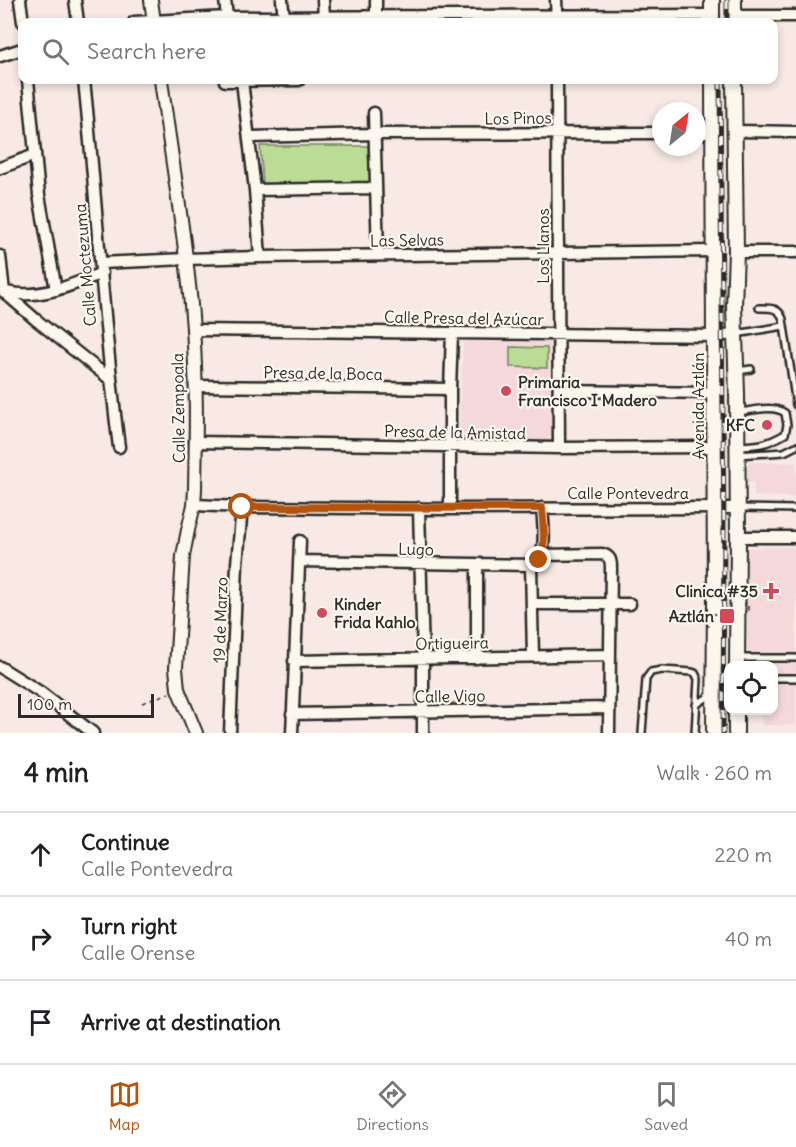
<!DOCTYPE html>
<html lang="en">
<head>
<meta charset="utf-8">
<style>
	:root { --surface:#fff; --page:#f2f2f2; --text:#202124; --muted:#757577; --line:#e0e0e0; --accent:#b45309 }
	body { margin:0; font-family:Delius,sans-serif; background:var(--page); color:var(--text) }
	.controls { position:absolute; right:18px; bottom:18px; display:grid; overflow:hidden; border-radius:12px; box-shadow:0 3px 9px #0003 }
	.controls button { width:54px; height:54px; display:grid; place-items:center; padding:0; border:0; border-bottom:2px solid var(--line); background:var(--surface); color:var(--text); font:30px sans-serif }
	.compass { position:absolute; left:652px; top:102px; width:54px; height:54px; border-radius:50%; background:var(--surface); box-shadow:0 3px 9px #0003; rotate:30deg }
	.scale { position:absolute; left:18px; bottom:15px; width:136px; box-sizing:border-box; padding-left:6px; border:3px solid #2b2b2b; border-top:0; font-size:16px; line-height:21px; white-space:nowrap; color:#2b2b2b; -webkit-text-stroke:4px #fbf7ec; paint-order:stroke }
	.stop { position:absolute; width:18px; height:18px; margin:-14px; border:4px solid #b45309; border-radius:50%; background:#fff }
	.stop.end { background:#b45309; border-color:#fff; box-shadow:0 2px 6px #0008 }
	.list { margin:0; padding:0; list-style:none }
	h2 { display:flex; justify-content:space-between; align-items:center; height:78px; margin:0; padding:0 24px; font-size:26px }
	h2 small { font-size:20px; font-weight:400; color:var(--muted) }
	.list li { display:grid; grid-template-columns:39px 1fr auto; gap:18px; align-items:center; box-sizing:border-box; height:84px; padding:0 24px; border-top:2px solid var(--line) }
	.list b { display:block; font-size:22px; white-space:nowrap }
	.list p { margin:0; font-size:20px; white-space:nowrap; color:var(--muted) }
	.list em { font-size:20px; font-style:normal; color:var(--muted) }
	.icon { flex:none; width:33px; height:33px; fill:none; stroke:currentColor; stroke-width:2; stroke-linecap:round; stroke-linejoin:round }
	.map { position:relative; flex:none; width:796px; height:733px; overflow:hidden }
	.search { position:absolute; background:var(--surface); box-shadow:0 3px 9px #0003; left:18px; right:18px; top:18px; height:66px; display:flex; align-items:center; gap:15px; box-sizing:border-box; padding:0 21px; border-radius:12px; color:var(--muted); font-size:22px }
	.sheet { height:330px; background:var(--surface) }
	nav { display:flex; justify-content:space-around; align-items:center; box-sizing:border-box; height:84px; border-top:2px solid var(--line); background:var(--surface); font-size:16px; color:var(--muted) }
	nav a { display:grid; justify-items:center; gap:3px }
	nav .on { color:var(--accent) }
	.map>svg:first-child { display:block }
</style>
</head>
<body>
<div class="map">
<svg width="796" height="733" viewBox="0 0 796 733">
	<rect width="100%" height="100%" fill="#f8e9e4"/>
	<filter id="ink" filterUnits="userSpaceOnUse"><feTurbulence type="fractalNoise" baseFrequency=".0167" numOctaves="2"/><feDisplacementMap in="SourceGraphic" scale="12" xChannelSelector="R" yChannelSelector="G"/><feConvolveMatrix kernelMatrix="1 2 1 2 8 2 1 2 1" color-interpolation-filters="sRGB"/></filter>
	<g filter="url(#ink)">
		<path fill="#f4d8da" d="M463,342H551V442L459,441Z
			M748,462L796,463V497L754,496V483L747,482Z
			M796,547V725H762L761,711L774,710V666L747,665V548Z"/>
		<path fill="#badc95" stroke="#728460" stroke-width="1.5" d="M260,146H368L370,182L263,184Z
			M510,347L547,348V368L510,367Z"/>
		<g fill="none" stroke-linecap="round" stroke-linejoin="round">
			<g stroke="#2b2b2b" stroke-width="10">
				<path id="service" d="M759,308C770,308 779,307 783,319L796,405
					M736,334L784,326
					M738,371L751,369
					M738,412C753,411 772,404 785,413L787,425L785,434C766,445 759,445 738,446
					M738,455L784,452L796,446
					M738,508L796,509
					M739,658H796
					M774,678H796
					M696,705L712,694
					M642,733L646,679L651,672L662,670L692,672L695,673L698,679L695,733"/>
			</g>
			<g stroke="#2b2b2b" stroke-width="15">
				<path id="minor" d="M20,0L23,22
					M75,0L78,22
					M225,0L227,17
					M282,0L284,17
					M323,0L324,17
					M376,0V17
					M556,0L557,21
					M734,16H796
					M134,22L227,17L712,15
					M0,56L22,49
					M28,80L39,195L56,290
					M84,80C97,202 103,325 119,447
					M557,80L559,448
					M225,81L299,80
					M242,81L255,190L260,257
					M374,113L378,255
					M734,131L796,132
					M697,133H713
					M249,137L375,134L661,133
					M0,168L35,155
					M255,190L375,188
					M736,252H796
					M0,256L4,292L35,319L110,379
					M101,263L185,259L260,257L713,251
					M7,292C39,300 72,285 102,273
					M193,330L714,336L735,334
					M195,386L450,389
					M560,391L714,393
					M195,442L559,448L714,447
					M194,505L242,507L450,509L737,508
					M419,508L423,659V733
					M450,509V389L452,333
					M738,537H796
					M542,555L602,554C610,556 611,560 611,568L609,733
					M299,561L531,565C549,559 543,524 542,508
					M477,565V658
					M531,565L533,656
					M533,604H630
					M294,661L610,655
					M0,667L40,692L93,733
					M292,714L609,708
					M230,733L237,564L242,507
					M292,733L300,541"/>
			</g>
			<g stroke="#2b2b2b" stroke-width="16">
				<path id="tertiary" d="M151,0L154,22
					M161,80C172,163 187,246 193,329C197,382 196,436 195,489L194,505L188,530L183,556L176,668L178,689L196,733"/>
			</g>
			<g stroke="#2b2b2b" stroke-width="18">
				<path id="secondary" d="M712,0V22
					M734,0V22
					M713,80L715,604L714,733
					M734,80L736,252L734,306L737,393L738,537L737,666
					M736,733V710"/>
			</g>
			<path stroke="#2b2b2b" stroke-width="1.5" stroke-dasharray="4.5 4.5" stroke-linecap="butt" d="M142,703L169,693"/>
			<use href="#service" stroke="#fbf7ec" stroke-width="5"/>
			<use href="#minor" stroke="#fbf7ec" stroke-width="10"/>
			<use href="#tertiary" stroke="#fbf7ec" stroke-width="12"/>
			<use href="#secondary" stroke="#fbf7ec" stroke-width="14"/>
			<g stroke="#2b2b2b" stroke-width="5">
				<path id="rail" d="M727,0V22
					M720,80L724,531L723,733"/>
			</g>
			<use href="#rail" stroke="#fbf7ec" stroke-width="3" stroke-dasharray="9" stroke-linecap="butt"/>
			<path stroke="#2b2b2b" stroke-width="1.5" stroke-dasharray="4.5 4.5" stroke-linecap="butt" d="M707,615V626H710V614H716
				M745,615V603H748V614"/>
		</g>
	</g>
	<g fill="none" stroke-linecap="round" stroke-linejoin="round" filter="url(#ink)">
		<path stroke="#b45309" stroke-width="8" d="M242,507L542,508C543,524 547,545 539,560"/>
	</g>
	<g fill="#d1495b" stroke="#fbf7ec" stroke-width="2">
		<circle cx="506" cy="391" r="6"/>
		<circle cx="767" cy="425" r="6"/>
		<path d="M768 582h6v6h6v6h-6v6h-6v-6h-6v-6h6z"/>
		<circle cx="322" cy="613" r="6"/>
		<rect x="719" y="608" width="16" height="16" rx="3"/>
	</g>
	<g text-anchor="middle" dominant-baseline="central" stroke-width="4.5" stroke-linejoin="round" paint-order="stroke">
		<g font-size="16" fill="#2b2b2b" stroke="#fbf7ec">
			<text transform="translate(518 118) rotate(-1)">Los Pinos</text>
			<text transform="translate(407 240) rotate(-1)">Las Selvas</text>
			<text transform="translate(543 246) rotate(-90)">Los Llanos</text>
			<text transform="translate(85 265) rotate(-95)">Calle Moctezuma</text>
			<text transform="translate(464 318) rotate(1)">Calle Presa del Azúcar</text>
			<text transform="translate(323 373) rotate(1)">Presa de la Boca</text>
			<text transform="translate(698 406) rotate(-90)">Avenida Aztlán</text>
			<text transform="translate(178 408) rotate(-91)">Calle Zempoala</text>
			<text transform="translate(455 432) rotate(1)">Presa de la Amistad</text>
			<text x="628" y="493">Calle Pontevedra</text>
			<text transform="translate(416 549) rotate(1)">Lugo</text>
			<text transform="translate(220 620) rotate(-88)">19 de Marzo</text>
			<text transform="translate(452 643) rotate(-1)">Ortigueira</text>
			<text transform="translate(450 696) rotate(-1)">Calle Vigo</text>
		</g>
		<g font-size="16" font-weight="bold" fill="#2b2b2b" stroke="#fbf7ec" text-anchor="end">
			<text x="518" y="382" text-anchor="start">Primaria<tspan x="518" dy="18">Francisco I Madero</tspan></text>
			<text x="755" y="425">KFC</text>
			<text x="758" y="591">Clinica #35</text>
			<text x="334" y="604" text-anchor="start">Kinder<tspan x="334" dy="18">Frida Kahlo</tspan></text>
			<text x="714" y="616">Aztlán</text>
		</g>
	</g>
</svg>
<div class="controls">
<button><svg class="icon" aria-label="locate" viewBox="0 0 24 24"><circle cx="12" cy="12" r="6"/><path d="M12 2v4M12 18v4M2 12h4M18 12h4"/></svg></button>
</div>
<svg class="compass" viewBox="-18 -18 36 36"><path d="M0-13l5 13h-10z" fill="#e53935"/><path d="M0 13l5-13h-10z" fill="#757577"/></svg>
<div class="scale">100 m</div>
<div class="stop" style="left:242px;top:507px"></div>
<div class="stop end" style="left:539px;top:560px"></div>
<div class="search"><svg class="icon" aria-label="search" viewBox="0 0 24 24"><circle cx="10" cy="10" r="6"/><path d="M15 15l6 6"/></svg>Search here</div>
</div>
<section class="sheet">
<h2>4 min<small>Walk · 260 m</small></h2>
<ul class="list">
<li><svg class="icon" aria-label="ahead" viewBox="0 0 24 24"><path d="M12 20V5M6 11l6-6 6 6"/></svg><div><b>Continue</b><p>Calle Pontevedra</p></div><em>220 m</em></li>
<li><svg class="icon" aria-label="right" viewBox="0 0 24 24"><path d="M7 20v-9h11M14 6l5 5-5 5"/></svg><div><b>Turn right</b><p>Calle Orense</p></div><em>40 m</em></li>
<li><svg class="icon" aria-label="arrive" viewBox="0 0 24 24"><path d="M6 21V4h12l-3 4 3 4H6"/></svg><div><b>Arrive at destination</b></div></li>
</ul>
</section>
<nav>
<a class="on"><svg class="icon" aria-label="map" viewBox="0 0 24 24"><path d="M3 6l6-2 6 2 6-2v14l-6 2-6-2-6 2zM9 4v14M15 6v14"/></svg>Map</a>
<a><svg class="icon" aria-label="directions" viewBox="0 0 24 24"><path d="M12 3l9 9-9 9-9-9zM9 14v-3h6M13 9l2 2-2 2"/></svg>Directions</a>
<a><svg class="icon" aria-label="saved" viewBox="0 0 24 24"><path d="M7 4h10v16l-5-4-5 4z"/></svg>Saved</a>
</nav>
</body>
</html>
